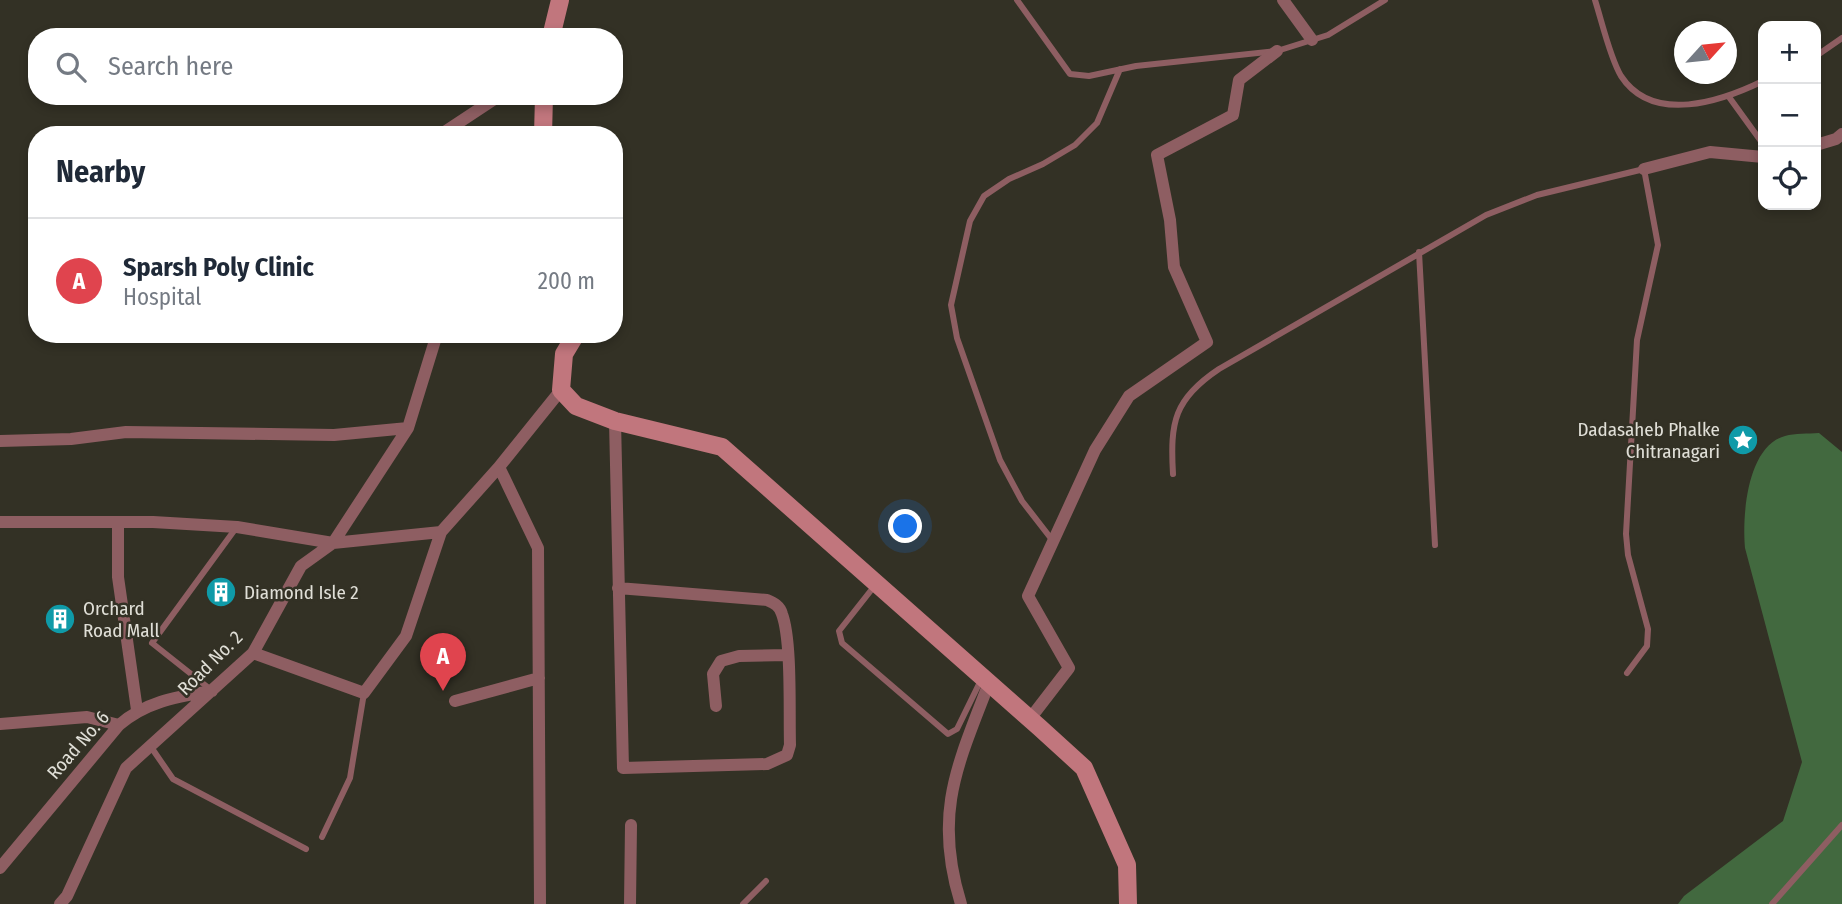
<!DOCTYPE html>
<html lang="en">
<head>
<meta charset="utf-8">
<style>
	:root { --surface:#fff; --page:#f6f6f7; --text:#1f2937; --muted:#747a83; --line:#e0e1e3; --accent:#2563eb }
	body { margin:0; font-family:"Fira Sans Condensed",sans-serif; background:var(--page); color:var(--text) }
	.controls { position:absolute; right:21px; top:21px; display:grid; overflow:hidden; border-radius:14px; box-shadow:0 4px 10px #0003 }
	.controls button { width:63px; height:63px; display:grid; place-items:center; padding:0; border:0; border-bottom:2px solid var(--line); background:var(--surface); color:var(--text); font:35px sans-serif }
	.compass { position:absolute; left:1674px; top:21px; width:63px; height:63px; border-radius:50%; background:var(--surface); box-shadow:0 4px 10px #0003; rotate:63deg }
	.you { position:absolute; left:906px; top:527px; width:24px; height:24px; margin:-18px; border:5px solid #fff; border-radius:50%; background:#1a73e8; box-shadow:0 0 0 10px #1a73e833 }
	.badge { display:grid; place-items:center; width:46px; height:46px; border-radius:50%; background:var(--accent); color:#fff; font-size:23px; font-weight:700 }
	.pin { position:absolute; translate:-50% -58px; filter:drop-shadow(0 2px 4px #0008) }
	.pin::after { content:''; position:absolute; top:37px; width:24px; height:21px; background:inherit; clip-path:polygon(0 0,100% 0,50% 100%) }
	.list { margin:0; padding:0; list-style:none }
	h2 { display:flex; justify-content:space-between; align-items:center; height:91px; margin:0; padding:0 28px; font-size:30px }
	h2 small { font-size:23px; font-weight:400; color:var(--muted) }
	.list li { display:grid; grid-template-columns:46px 1fr auto; gap:21px; align-items:center; box-sizing:border-box; height:126px; padding:0 28px; border-top:2px solid var(--line) }
	.list b { display:block; font-size:26px; white-space:nowrap }
	.list p { margin:0; font-size:23px; white-space:nowrap; color:var(--muted) }
	.list em { font-size:23px; font-style:normal; color:var(--muted) }
	.icon { flex:none; width:38px; height:38px; fill:none; stroke:currentColor; stroke-width:2; stroke-linecap:round; stroke-linejoin:round }
	.map { position:relative; flex:none; width:1842px; height:904px; overflow:hidden }
	.search { position:absolute; background:var(--surface); box-shadow:0 4px 10px #0003; left:28px; top:28px; width:595px; height:77px; display:flex; align-items:center; gap:18px; box-sizing:border-box; padding:0 24px; border-radius:28px; color:var(--muted); font-size:26px }
	.panel { position:absolute; background:var(--surface); box-shadow:0 4px 10px #0003; left:28px; top:126px; width:595px; height:217px; border-radius:28px }
	.map>svg:first-child { display:block }
</style>
</head>
<body>
<div class="map">
<svg width="1842" height="904" viewBox="0 0 1842 904">
	<rect width="100%" height="100%" fill="#333125"/>
	<path fill="#42693f" d="M1819,433L1842,452V904H1678L1684,896L1783,821L1802,762L1745,548C1742,516 1747,446 1785,436C1795,433 1808,434 1819,433Z"/>
	<g fill="none" stroke-linecap="round" stroke-linejoin="round">
		<path stroke="#8e5e62" stroke-width="6" d="M1017,0L1070,74L1089,76L1136,66L1277,51L1328,35L1385,0
			M1595,0C1602,22 1610,58 1621,76C1653,125 1722,101 1763,81
			M1816,56L1842,38
			M1729,97L1763,144
			M1419,252L1435,545
			M1173,474C1170,422 1174,399 1219,369L1486,215L1537,195L1644,169L1658,245L1637,340L1626,534L1628,555L1648,629L1647,646L1627,673
			M1053,541L1022,501L1000,460L957,338L951,305L970,221L984,196L1009,179L1043,164L1075,145L1097,123L1120,69
			M876,584L839,631L842,643L948,734L957,729L981,680
			M210,689L152,643L236,528
			M151,747L173,779L306,849
			M322,837L350,778L364,693
			M743,904L766,881
			M1772,904L1842,825"/>
		<path stroke="#8e5e62" stroke-width="12" d="M1283,0L1312,40
			M440,135L499,96
			M1816,145L1836,139L1842,134
			M1644,169L1710,152L1763,157
			M615,421L623,768L767,764L787,755L790,745C789,713 792,641 782,614C780,606 774,603 767,600L618,588
			M0,441L71,439L126,432L334,435L408,428
			M499,467L538,548L540,904
			M0,522H153L237,527L333,543L441,532L499,467L561,390
			M118,522V577L137,710
			M253,653L364,693L406,636L441,532
			M455,701L539,678
			M716,706L713,674L721,661L739,656L787,655
			M1029,720L1069,668L1028,596L1095,450L1129,396L1207,342L1174,267L1170,220L1157,155L1233,115L1239,80L1277,51
			M0,724L87,717L119,725
			M0,868L119,725C147,701 177,697 212,691
			M60,904L67,896L126,768L253,653L301,566L333,543L408,428L437,334
			M630,904L631,825
			M961,904C933,814 957,766 989,683"/>
		<path stroke="#c1767d" stroke-width="18" d="M551,37L560,0
			M543,135L544,96
			M576,334L564,354L561,390L576,406L615,421L722,447L1039,727L1084,768L1127,865L1128,904"/>
	</g>
	<defs>
		<g id="sight-disc" transform="scale(1.575)"><circle r="9.5" fill="#0f9aa8" stroke="#333125"/><path d="M0-6L1.8-2.2L6-1.7L2.9 1.2L3.7 5.4L0 3.3L-3.7 5.4L-2.9 1.2L-6-1.7L-1.8-2.2Z" fill="#fff"/></g>
		<g id="building-disc" transform="scale(1.575)"><circle r="9.5" fill="#0f9aa8" stroke="#333125"/><path d="M-4-6H4V6H1V3H-1V6H-4ZM-2.5-4.3h1.7v1.8h-1.7ZM.8-4.3h1.7v1.8H.8ZM-2.5-1h1.7V.8h-1.7ZM.8-1h1.7V.8H.8Z" fill="#fff"/></g>
	</defs>
	<g fill-rule="evenodd">
		<use href="#sight-disc" x="1743" y="440"/>
		<use href="#building-disc" x="221" y="592"/>
		<use href="#building-disc" x="60" y="619"/>
	</g>
	<g text-anchor="middle" dominant-baseline="central" stroke-width="5" stroke-linejoin="round" paint-order="stroke">
		<g font-size="19" fill="#e0dfd7" stroke="#333125" text-anchor="start">
			<text x="1720" y="429" text-anchor="end">Dadasaheb Phalke<tspan x="1720" dy="22">Chitranagari</tspan></text>
			<text x="244" y="592">Diamond Isle 2</text>
			<text x="83" y="608">Orchard<tspan x="83" dy="22">Road Mall</tspan></text>
		</g>
		<g font-size="19" fill="#e0dfd7" stroke="#333125">
			<text transform="translate(210 663) rotate(-45)">Road No. 2</text>
			<text transform="translate(78 745) rotate(-49)">Road No. 6</text>
		</g>
	</g>
</svg>
<div class="controls">
<button>+</button>
<button>−</button>
<button><svg class="icon" aria-label="locate" viewBox="0 0 24 24"><circle cx="12" cy="12" r="6"/><path d="M12 2v4M12 18v4M2 12h4M18 12h4"/></svg></button>
</div>
<svg class="compass" viewBox="-18 -18 36 36"><path d="M0-13l5 13h-10z" fill="#e53935"/><path d="M0 13l5-13h-10z" fill="#747a83"/></svg>
<div class="you"></div>
<div class="pin badge" style="left:443px;top:691px;background:#e0444e">A</div>
<div class="search"><svg class="icon" aria-label="search" viewBox="0 0 24 24"><circle cx="10" cy="10" r="6"/><path d="M15 15l6 6"/></svg>Search here</div>
<section class="panel">
<h2>Nearby<small></small></h2>
<ul class="list">
<li><span class="badge" style="background:#e0444e">A</span><div><b>Sparsh Poly Clinic</b><p>Hospital</p></div><em>200 m</em></li>
</ul>
</section>
</div>
</body>
</html>
